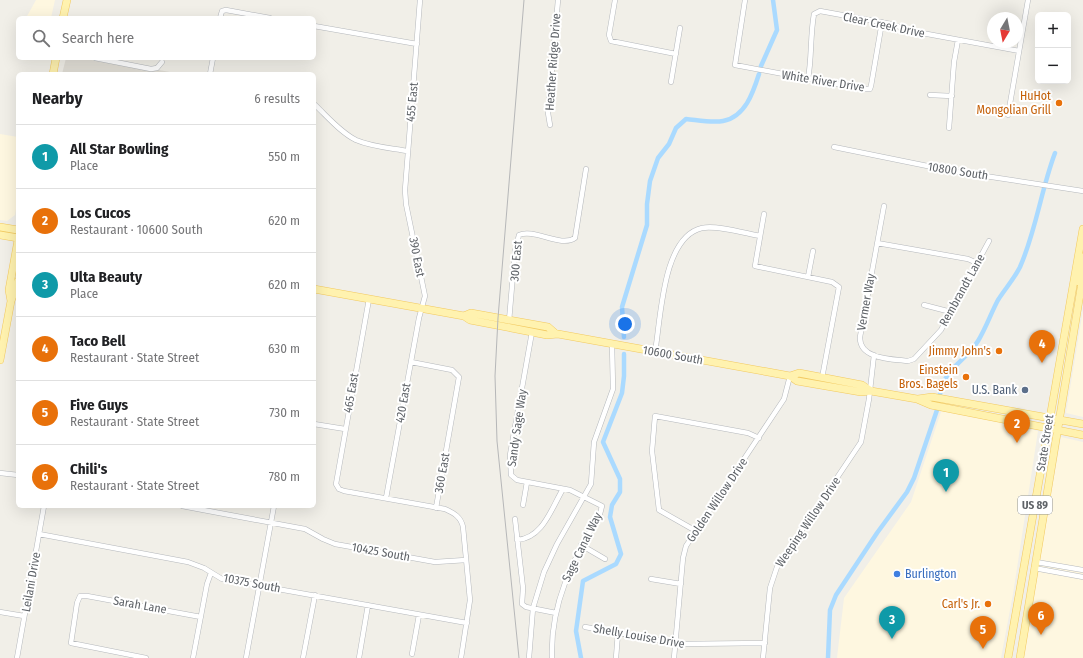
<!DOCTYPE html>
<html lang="en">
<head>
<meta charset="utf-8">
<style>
	:root { --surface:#fff; --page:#f6f6f6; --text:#202124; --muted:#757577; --line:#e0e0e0; --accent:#ea580c }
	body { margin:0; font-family:"Fira Sans Condensed",sans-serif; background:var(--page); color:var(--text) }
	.controls { position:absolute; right:12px; top:12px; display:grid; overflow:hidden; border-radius:6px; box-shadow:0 4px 16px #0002 }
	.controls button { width:36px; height:36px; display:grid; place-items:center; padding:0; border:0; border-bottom:1px solid var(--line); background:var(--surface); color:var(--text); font:20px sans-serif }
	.compass { position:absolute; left:987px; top:12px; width:36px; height:36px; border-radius:50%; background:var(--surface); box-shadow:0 4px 16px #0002; rotate:190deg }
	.you { position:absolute; left:625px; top:324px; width:14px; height:14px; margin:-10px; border:3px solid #fff; border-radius:50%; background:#1a73e8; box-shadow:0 0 0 6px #1a73e833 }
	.badge { display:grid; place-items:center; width:26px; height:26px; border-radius:50%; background:var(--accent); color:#fff; font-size:13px; font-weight:700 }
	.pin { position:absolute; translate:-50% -33px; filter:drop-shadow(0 1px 2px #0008) }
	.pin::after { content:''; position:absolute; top:21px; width:14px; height:12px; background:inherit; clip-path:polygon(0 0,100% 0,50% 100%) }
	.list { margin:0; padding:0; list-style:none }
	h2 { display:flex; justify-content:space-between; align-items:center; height:52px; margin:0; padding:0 16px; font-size:17px }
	h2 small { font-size:13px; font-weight:400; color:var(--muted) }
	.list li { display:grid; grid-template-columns:26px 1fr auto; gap:12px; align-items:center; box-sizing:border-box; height:64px; padding:0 16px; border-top:1px solid var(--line) }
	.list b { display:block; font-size:15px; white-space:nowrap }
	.list p { margin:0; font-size:13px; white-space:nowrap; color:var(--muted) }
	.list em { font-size:13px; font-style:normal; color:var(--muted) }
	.icon { flex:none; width:22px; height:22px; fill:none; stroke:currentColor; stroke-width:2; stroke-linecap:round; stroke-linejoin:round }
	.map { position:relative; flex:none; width:1083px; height:658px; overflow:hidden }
	.search { position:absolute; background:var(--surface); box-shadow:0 4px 16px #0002; left:16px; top:16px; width:300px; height:44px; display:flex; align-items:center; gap:10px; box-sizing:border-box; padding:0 14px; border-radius:6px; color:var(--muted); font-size:15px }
	.panel { position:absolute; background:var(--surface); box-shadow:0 4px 16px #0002; left:16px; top:72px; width:300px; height:436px; border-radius:6px }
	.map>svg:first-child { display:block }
</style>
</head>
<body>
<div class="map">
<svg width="1083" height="658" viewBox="0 0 1083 658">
	<rect width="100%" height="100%" fill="#f1efe8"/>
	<path fill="#fef7e0" d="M36,0H55L51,18H26Z
		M0,134L18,137V196L15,215L7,221L0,220Z
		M1083,310V417L1066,413Z
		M942,409L1038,431L1013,594L1001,658H837L844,598L911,502Z
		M1061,437L1083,442V658H1022Z"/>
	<path fill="#e1ded6" d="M66,58H81L151,71L159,70L181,74H62Z"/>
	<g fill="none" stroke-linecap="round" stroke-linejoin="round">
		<path stroke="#aadaff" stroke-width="4.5" d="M761,66L777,30L773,0
			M624,337L622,307L647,225V204L650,181L658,158L669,144L676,128L686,119C697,120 712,123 723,121C745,117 753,93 759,74
			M940,394C945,367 965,362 978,341C986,328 991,313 998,300C1005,289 1014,279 1020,267C1036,231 1041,190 1055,153
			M581,658L576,631L583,581L616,564L621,554L610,517L612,505L620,492V479L603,442L622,393L624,376V354
			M828,658L830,610L836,595L877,533L907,492L914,478L937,410"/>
		<g stroke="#b5b8bc" stroke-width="5.5">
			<path id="street" d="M615,0L609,35L611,41L676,54
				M745,0L735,65L863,89H870L871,86L882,22
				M220,18L222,11L226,10L270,18
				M314,26L417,44
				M95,58L151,69L157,68L162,62
				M210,74L213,58
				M808,79C812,57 810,36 814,14L820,11L891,24L911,31L1019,51
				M671,82L680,28
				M930,95L952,96
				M314,104C327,116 340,132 356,140C372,147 391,148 408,151
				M1008,115L1028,0
				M550,125L548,113L558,0
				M949,128L954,62L958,40
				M834,147L952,171L1083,191
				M884,206L860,337C859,359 891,359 908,361L914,359L941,330L989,241
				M764,214L755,266L832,282L839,287L822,378
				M877,243L968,259L977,263
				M808,277L813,251
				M369,299L336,484L339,489L344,491L445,509C454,513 461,517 463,527L470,600L461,658
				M924,305L951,312
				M509,321L515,251L519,235C534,228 561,248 575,238L586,169
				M532,332L510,455L511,475L517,480L570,490L602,506L600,514C573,559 550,604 552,658
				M655,352C661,319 662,237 702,228C717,225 744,233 760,236
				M411,362L452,370L459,377L436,508
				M314,424L345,429
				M0,473L18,475
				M386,498L419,318L425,296L406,204L405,190L420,0
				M523,505L527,482
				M182,506L305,529L323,539L335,544L435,562L466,560
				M515,519L523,588L522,604L526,607L556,613
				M696,531L659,510L652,451L655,416L748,433L759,438
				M39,534L188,562L204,568L222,579L467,623
				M517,540C543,538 551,509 563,489
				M581,545L605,559
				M1036,562L1083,570
				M1034,568L1083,577
				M651,579L681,584
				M0,612L24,616
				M585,627L682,644L765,643
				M412,654L419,615
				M17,658L44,506
				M146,658L71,643L77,603L80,596H87L201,617
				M193,658L207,584L211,573
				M246,658L274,506
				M303,658L315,595
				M359,658L368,605
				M529,658L533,608L544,572L557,544L591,484L594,442L613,389L612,344
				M616,658L618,633
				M674,658L683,558L686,546L784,399L790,376
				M763,658L770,588L777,567L861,442L869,399L874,355"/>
		</g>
		<g stroke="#f2c960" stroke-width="8">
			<path id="primary" d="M63,18L67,0
				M53,74L56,58
				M0,227L18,230
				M0,235L18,238
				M1079,282L1083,257
				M314,289L464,316L470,320L547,335L558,334L790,376L797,381L861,392L871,391L917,399L931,405L1083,435
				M11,301L9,290L18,240
				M464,316L471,313L548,327L556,334
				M0,360L11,301L18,281
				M790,376L799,373L862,385L871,391
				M918,399L932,397L1083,424
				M1008,658L1083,229
				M1020,658L1083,276"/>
		</g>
		<use href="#street" stroke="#fff" stroke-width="4.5"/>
		<use href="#primary" stroke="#fff2af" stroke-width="7"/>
		<path stroke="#b6b7b8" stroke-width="1" d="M519,658L497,441L495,376L498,318L524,0"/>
	</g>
	<g fill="#e8710a" stroke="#fff" stroke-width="1.5">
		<circle cx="1059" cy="103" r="4"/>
		<circle cx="999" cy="351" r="4"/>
		<circle cx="966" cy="377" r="4"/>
		<circle cx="988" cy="604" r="4"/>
	</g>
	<circle fill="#5c6f8a" stroke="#fff" stroke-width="1.5" cx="1025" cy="390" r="4"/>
	<circle fill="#3f7fe0" stroke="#fff" stroke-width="1.5" cx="897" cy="574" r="4"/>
	<g text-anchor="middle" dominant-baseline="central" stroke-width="4" stroke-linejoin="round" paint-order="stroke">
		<rect fill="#fff" stroke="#8f9295" stroke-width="1" x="1018" y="496" width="34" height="18" rx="3"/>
		<g font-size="11" font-weight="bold" fill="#5f6368">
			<text x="1035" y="505">US 89</text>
		</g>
		<g font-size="12" fill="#5f6368" stroke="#fff">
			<text transform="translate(884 25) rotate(12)">Clear Creek Drive</text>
			<text transform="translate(553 62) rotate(-86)">Heather Ridge Drive</text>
			<text transform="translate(823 81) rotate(9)">White River Drive</text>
			<text transform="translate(412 102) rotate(-85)">455 East</text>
			<text transform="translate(958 171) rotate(9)">10800 South</text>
			<text transform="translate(417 257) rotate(79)">390 East</text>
			<text transform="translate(516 261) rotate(-85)">300 East</text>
			<text transform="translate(962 290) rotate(-61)">Rembrandt Lane</text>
			<text transform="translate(866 302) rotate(-80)">Vermer Way</text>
			<text transform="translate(673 355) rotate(10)">10600 South</text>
			<text transform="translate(351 393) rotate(-80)">465 East</text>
			<text transform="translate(403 403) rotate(-80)">420 East</text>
			<text transform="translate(517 428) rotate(-82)">Sandy Sage Way</text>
			<text transform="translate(1045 443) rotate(-81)">State Street</text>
			<text transform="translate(442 473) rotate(-80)">360 East</text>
			<text transform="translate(717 500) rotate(-56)">Golden Willow Drive</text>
			<text transform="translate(808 522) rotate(-56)">Weeping Willow Drive</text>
			<text transform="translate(582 547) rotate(-64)">Sage Canal Way</text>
			<text transform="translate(381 552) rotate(10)">10425 South</text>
			<text transform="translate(31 582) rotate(-80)">Leilani Drive</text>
			<text transform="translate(252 583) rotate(11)">10375 South</text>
			<text transform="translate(140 605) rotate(10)">Sarah Lane</text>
			<text transform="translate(639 636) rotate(10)">Shelly Louise Drive</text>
		</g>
		<g font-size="12" fill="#c56008" stroke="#fff" text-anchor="end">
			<text x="1051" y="96">HuHot<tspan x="1051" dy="14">Mongolian Grill</tspan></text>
			<text x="991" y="351">Jimmy John's</text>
			<text x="958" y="370">Einstein<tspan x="958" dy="14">Bros. Bagels</tspan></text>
			<text x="980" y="604">Carl's Jr.</text>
		</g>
		<g font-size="12" fill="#4e5e75" stroke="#fff" text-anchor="end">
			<text x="1017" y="390">U.S. Bank</text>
		</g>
		<g font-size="12" fill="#366cbe" stroke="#fff" text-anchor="start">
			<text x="905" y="574">Burlington</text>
		</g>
	</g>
</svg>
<div class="controls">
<button>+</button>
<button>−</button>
</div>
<svg class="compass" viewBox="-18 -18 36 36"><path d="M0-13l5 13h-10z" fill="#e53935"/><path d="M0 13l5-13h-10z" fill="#757577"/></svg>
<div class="you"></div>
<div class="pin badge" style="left:946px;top:492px;background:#0f9aa8">1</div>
<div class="pin badge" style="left:1017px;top:443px;background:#e8710a">2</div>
<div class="pin badge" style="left:892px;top:639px;background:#0f9aa8">3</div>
<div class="pin badge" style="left:1042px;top:363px;background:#e8710a">4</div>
<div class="pin badge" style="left:983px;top:649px;background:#e8710a">5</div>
<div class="pin badge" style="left:1041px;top:635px;background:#e8710a">6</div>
<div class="search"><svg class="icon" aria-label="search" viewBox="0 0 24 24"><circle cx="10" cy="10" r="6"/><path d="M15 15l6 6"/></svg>Search here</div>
<section class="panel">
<h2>Nearby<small>6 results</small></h2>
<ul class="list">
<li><span class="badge" style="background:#0f9aa8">1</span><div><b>All Star Bowling</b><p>Place</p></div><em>550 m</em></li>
<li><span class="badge" style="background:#e8710a">2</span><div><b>Los Cucos</b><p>Restaurant · 10600 South</p></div><em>620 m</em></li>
<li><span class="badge" style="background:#0f9aa8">3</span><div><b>Ulta Beauty</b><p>Place</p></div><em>620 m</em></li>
<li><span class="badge" style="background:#e8710a">4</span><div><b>Taco Bell</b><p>Restaurant · State Street</p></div><em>630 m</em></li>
<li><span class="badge" style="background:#e8710a">5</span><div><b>Five Guys</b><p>Restaurant · State Street</p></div><em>730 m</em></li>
<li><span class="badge" style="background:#e8710a">6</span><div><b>Chili's</b><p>Restaurant · State Street</p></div><em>780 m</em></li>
</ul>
</section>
</div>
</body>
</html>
